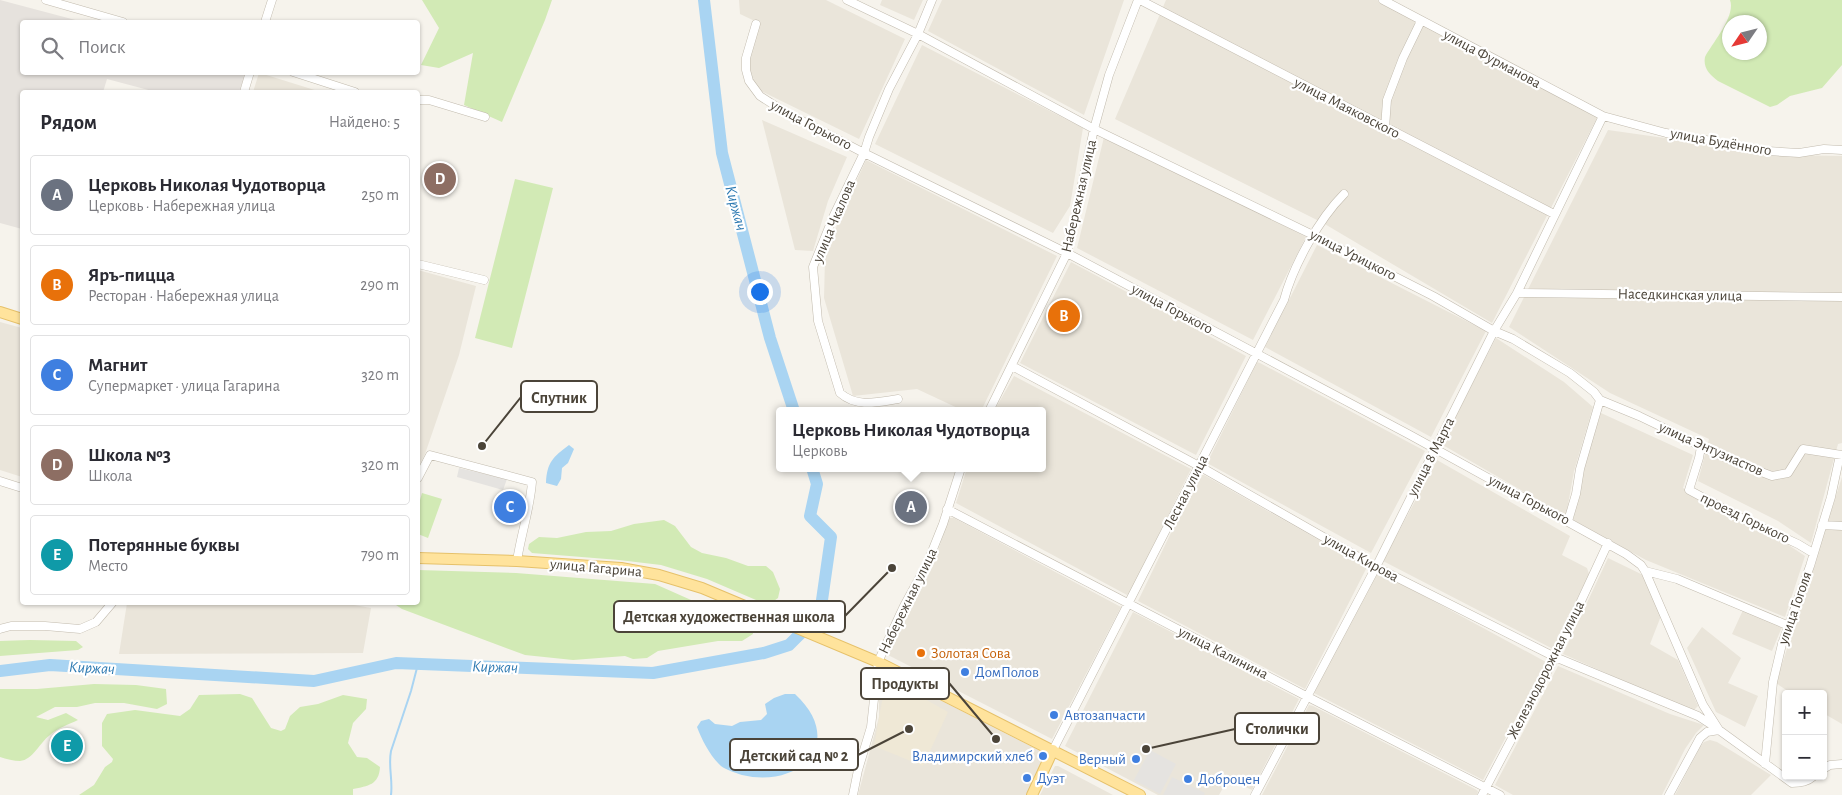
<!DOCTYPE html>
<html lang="ru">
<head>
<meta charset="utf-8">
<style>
	:root { --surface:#fff; --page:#f2f2f3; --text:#2b2b33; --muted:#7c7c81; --line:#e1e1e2; --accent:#1a73e8 }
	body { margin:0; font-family:"Alegreya Sans",sans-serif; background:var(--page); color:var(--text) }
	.controls { position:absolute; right:15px; bottom:15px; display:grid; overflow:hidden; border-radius:5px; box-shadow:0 1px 4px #0004 }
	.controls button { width:45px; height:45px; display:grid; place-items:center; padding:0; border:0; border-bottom:1px solid var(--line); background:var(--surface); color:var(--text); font:25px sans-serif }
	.compass { position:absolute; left:1722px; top:15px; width:45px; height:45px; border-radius:50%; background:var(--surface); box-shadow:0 1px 4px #0004; rotate:235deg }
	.you { position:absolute; left:759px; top:291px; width:18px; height:18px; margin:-12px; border:4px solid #fff; border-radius:50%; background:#1a73e8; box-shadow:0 0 0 8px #1a73e833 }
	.badge { display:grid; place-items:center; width:32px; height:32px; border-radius:50%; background:var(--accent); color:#fff; font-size:16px; font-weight:700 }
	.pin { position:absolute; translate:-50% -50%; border:2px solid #fff; box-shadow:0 1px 5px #0006 }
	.popup { position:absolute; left:776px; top:407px; width:270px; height:65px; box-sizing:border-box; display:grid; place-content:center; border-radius:5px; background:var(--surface); filter:drop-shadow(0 1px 4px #0005); font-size:16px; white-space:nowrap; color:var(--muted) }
	.popup b { font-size:19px; color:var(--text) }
	.popup::after { content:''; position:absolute; left:50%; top:100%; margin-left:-10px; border:10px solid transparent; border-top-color:var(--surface) }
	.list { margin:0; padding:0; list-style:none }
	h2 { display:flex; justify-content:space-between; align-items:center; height:65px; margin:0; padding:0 20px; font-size:21px }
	h2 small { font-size:16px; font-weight:400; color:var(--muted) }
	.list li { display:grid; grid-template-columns:32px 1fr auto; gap:15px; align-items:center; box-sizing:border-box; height:80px; margin:0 10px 10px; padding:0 10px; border:1px solid var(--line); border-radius:5px }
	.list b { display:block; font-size:19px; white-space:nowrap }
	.list p { margin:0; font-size:16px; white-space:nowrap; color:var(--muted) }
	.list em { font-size:16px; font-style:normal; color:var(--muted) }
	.icon { flex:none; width:28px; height:28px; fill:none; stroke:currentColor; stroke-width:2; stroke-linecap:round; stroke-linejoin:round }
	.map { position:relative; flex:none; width:1842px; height:795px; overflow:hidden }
	.search { position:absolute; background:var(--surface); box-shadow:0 1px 4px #0004; left:20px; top:20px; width:400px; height:55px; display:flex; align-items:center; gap:12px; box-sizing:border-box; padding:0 18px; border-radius:5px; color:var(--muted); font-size:19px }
	.panel { position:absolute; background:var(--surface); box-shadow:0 1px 4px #0004; left:20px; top:90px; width:400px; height:515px; border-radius:5px }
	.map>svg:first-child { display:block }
</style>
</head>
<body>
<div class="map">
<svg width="1842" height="795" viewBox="0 0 1842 795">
	<rect width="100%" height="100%" fill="#f6f3ec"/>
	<path fill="#eae5da" d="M739,0H826L905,39L859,139L755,88L747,64L759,23L740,14Z
		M882,0H923L914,20L880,5Z
		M942,0H1124L1084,115L928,31Z
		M1166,0H1377L1598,116L1492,323L1323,223L1115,119Z
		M922,45L1083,128L1070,206L1053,233L875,144Z
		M259,73H260L321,92H253Z
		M762,120L847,157L828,201L813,251L795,250Z
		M1608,130L1786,155L1842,156V443L1838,444L1811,543L1778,521L1698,481L1709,439L1610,393L1509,327Z
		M1105,133L1306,237L1253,340L1077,248Z
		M866,160L1057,256L981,411H964L917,389L853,396L824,298L825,259L840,217Z
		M1317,245L1486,331L1431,437L1265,347Z
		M1071,262L1246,356L1196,455L1020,363Z
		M418,270L476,286L459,355L425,454L418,468Z
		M0,322L22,328V477L0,470Z
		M1496,338L1564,382L1593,407L1574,471L1566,516L1441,444Z
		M1257,362L1260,363L1425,451L1371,553L1207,463Z
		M1014,376L1191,469L1130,593L1127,595L956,503L967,468H1042V411H994Z
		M1601,413L1693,455L1683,488L1790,546L1805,556L1785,617L1646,560L1573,520L1584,466Z
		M1437,460L1570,536L1562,555L1587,568L1589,574L1553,649L1383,561Z
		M1201,475H1204L1367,567L1305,689L1138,601L1198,477Z
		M1842,477V724L1823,713V694H1792L1776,683Z
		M950,518H954L1121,607L1052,739L888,655L933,566L948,520Z
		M1608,558L1643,575L1661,616L1650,644L1678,660L1698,706L1694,710L1687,709L1563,654Z
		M1377,572H1380L1546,662L1483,780L1314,693Z
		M343,603L371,608L363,653L119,654L127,603Z
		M1743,610L1782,627L1772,651L1732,634Z
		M1133,612L1299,699L1252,790L1228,779L1219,795H1158L1065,746Z
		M1702,627L1741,658L1728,683L1758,696L1745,727L1716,712L1687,648Z
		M1558,666L1670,714L1704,725L1696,733L1685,749L1662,795H1513L1495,785Z
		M891,677H895L1042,752L1044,757L1026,795H858L879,717V692L885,681Z
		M1309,705L1313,706L1475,789L1478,791L1477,795H1262Z
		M1710,740L1717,742L1771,775L1751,795H1675L1700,747L1704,742Z
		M1055,766H1058L1113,795H1040Z"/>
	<path fill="#e6e2dd" d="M0,0L83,22H22V72L246,73L239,92H156L107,79L103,92H22V229L0,223Z"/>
	<path fill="#efe8d6" d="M894,680L907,687V689L948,712L923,766L874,746L882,701Z"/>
	<path fill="#d2eab5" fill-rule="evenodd" d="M422,0H552L545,20L502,122L464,105L473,53L439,68L421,65L439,28Z
		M1730,0H1842V65L1822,88L1790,96L1777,105L1770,107L1718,81C1709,74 1703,68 1705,57C1713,42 1736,16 1730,0ZM1760,22V52H1730V22Z
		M515,179L553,188L512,348L475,338Z
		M422,493L442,499L428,538L418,534V507Z
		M664,520L675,526L691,547L702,553L726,558L748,566H766L773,572L780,589L778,598L771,603H763L707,579L661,565L619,560L532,553L528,549L529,544L539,537L557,538L586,532L611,531L634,524Z
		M418,570L516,573L655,584L752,627L753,634L742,641H718L658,651L647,658L633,659L625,656L573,660L525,655L402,609L393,603L418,602Z
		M30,640L76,641L83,647L78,650L0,656V641Z
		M94,684L136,685L166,689L167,704L157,709L124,703H95L77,707H55L36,717L48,720L66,713L78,720C68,725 59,727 50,735C40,742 33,760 20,761C14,761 6,759 0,757V689H37Z
		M240,694L252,698L271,728L281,731L285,729L290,716L300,707L318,704L343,695L367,699L366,709L353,723L348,743L357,757L367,758L380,767C379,785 368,786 353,789V795H79L94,785L105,767L112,762L113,759L102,746V723L107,714L135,710L180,716L190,709L199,695Z"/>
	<path fill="#e5e3e0" d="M459,468L507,479L503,490L457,477Z
		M1150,750L1176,764L1160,794L1134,780Z
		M1172,777L1205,793L1204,795H1163Z"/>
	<path fill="#a9d4f2" d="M569,445L574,449L568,463L562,468L561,479L557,486L546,483C547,462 553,457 569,445Z
		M785,694H795C847,742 800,789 742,775C736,773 726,770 721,766C710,756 702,740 697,727L701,721L709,719L715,724L732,726L740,722L761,720L767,714L765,704L774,698Z"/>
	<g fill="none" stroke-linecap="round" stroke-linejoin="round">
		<path stroke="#a9d4f2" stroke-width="2" d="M391,795C393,780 388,766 391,751L411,691L418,664"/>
		<path stroke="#a9d4f2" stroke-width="12" d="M704,0L722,153L770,338L794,411
			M0,671L50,665L314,681L396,663L653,673L764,653L789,645L805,629L821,607L831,537L810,516L817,484L812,468"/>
		<g stroke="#c2bbae" stroke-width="9">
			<path id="minor" d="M46,0L123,22
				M847,0L918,34L1094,129L1313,235L1433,296L1494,331L1513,339L1570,373L1594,392L1600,400L1639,416L1689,440L1701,447L1748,467L1772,476L1788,473L1803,449L1842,455
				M1140,0L1554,214
				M1383,0L1603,116L1666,133L1768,151L1799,153L1824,149L1842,150
				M265,22L272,0
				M756,24L746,58V70L749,81L760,96L785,112L864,153L1067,253L1410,435L1626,554L1641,565L1645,571L1703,705L1719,730L1792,783C1801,783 1807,782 1814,776
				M293,72L355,92
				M244,92L250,72
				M418,100H429L485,117
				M1385,128L1387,100L1403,58L1421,21
				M418,264L484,280
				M1517,293L1842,297
				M1012,366L1199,466L1376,567L1555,657L1698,716L1715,727
				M898,399C878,402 857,408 840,393L818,321L813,267L834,215L864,153L869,137L889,89L918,34L932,0
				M989,411L1067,253L1094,129L1109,75L1138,0
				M1701,447L1699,458L1689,490L1745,520L1798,544L1813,553
				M418,478L430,455L532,482C530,509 521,534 517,561
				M0,481L22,488
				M947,509L1306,696L1500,795
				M1568,521L1576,494L1580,469L1600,400
				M1822,525L1842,526
				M1645,571L1677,579L1789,626
				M0,629L11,626H45L80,629L96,622L113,602
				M1053,750L1284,300C1293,266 1319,219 1344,194
				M1765,764L1773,682L1782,644L1810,566L1831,497L1840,455
				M1823,769L1830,765L1842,764
				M853,795L858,770L871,727L878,662L904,606L927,564L943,524L961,468
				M1255,795L1376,567L1494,331L1517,293L1603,116
				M1482,795L1555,657L1608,543
				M1669,795L1700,738L1707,732L1719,730"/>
		</g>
		<g stroke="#e6c16a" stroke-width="12">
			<path id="major" d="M0,312L22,319
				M418,558L517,561L621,568L659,575L702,588L878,662L1140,795
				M1032,795L1053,750"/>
		</g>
		<use href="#minor" stroke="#fff" stroke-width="8"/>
		<use href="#major" stroke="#ffe39c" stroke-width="10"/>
	</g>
	<circle fill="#e8710a" stroke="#fff" stroke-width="2" cx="921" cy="653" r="5"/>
	<g fill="#3f7fe0" stroke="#fff" stroke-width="2">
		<circle cx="965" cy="672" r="5"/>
		<circle cx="1054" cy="715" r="5"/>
		<circle cx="1043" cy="756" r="5"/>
		<circle cx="1136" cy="759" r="5"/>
		<circle cx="1027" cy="778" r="5"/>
		<circle cx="1188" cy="779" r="5"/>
	</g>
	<g text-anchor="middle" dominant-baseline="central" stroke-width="4.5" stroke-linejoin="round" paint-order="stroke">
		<g font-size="15" fill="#4b4439" stroke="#fff">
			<text transform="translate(1492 59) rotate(28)">улица Фурманова</text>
			<text transform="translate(1347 108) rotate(27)">улица Маяковского</text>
			<text transform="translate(811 125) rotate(28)">улица Горького</text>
			<text transform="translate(1721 142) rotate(10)">улица Будённого</text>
			<text transform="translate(1079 196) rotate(-77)">Набережная улица</text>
			<text transform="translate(834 221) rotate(-67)">улица Чкалова</text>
			<text transform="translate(1353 255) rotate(27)">улица Урицкого</text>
			<text transform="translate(1680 295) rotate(1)">Наседкинская улица</text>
			<text transform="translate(1172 309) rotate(28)">улица Горького</text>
			<text transform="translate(1711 449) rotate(24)">улица Энтузиастов</text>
			<text transform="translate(1431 457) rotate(-63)">улица 8 Марта</text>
			<text transform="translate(1186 492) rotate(-63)">Лесная улица</text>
			<text transform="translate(1529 500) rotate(28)">улица Горького</text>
			<text transform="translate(1745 518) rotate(26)">проезд Горького</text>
			<text transform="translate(1361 558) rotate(29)">улица Кирова</text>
			<text transform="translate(596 568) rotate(5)">улица Гагарина</text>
			<text transform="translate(908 601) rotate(-64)">Набережная улица</text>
			<text transform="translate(1795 608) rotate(-71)">улица Гоголя</text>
			<text transform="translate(1223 653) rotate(27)">улица Калинина</text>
			<text transform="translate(1546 670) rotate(-63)">Железнодорожная улица</text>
		</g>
		<g font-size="15" fill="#c56008" stroke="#fff" text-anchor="start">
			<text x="931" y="653">Золотая Сова</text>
		</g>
		<g font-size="15" fill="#366cbe" stroke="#fff" text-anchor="start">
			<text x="975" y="672">ДомПолов</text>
			<text x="1064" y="715">Автозапчасти</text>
			<text x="1033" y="756" text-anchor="end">Владимирский хлеб</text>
			<text x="1126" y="759" text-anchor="end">Верный</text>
			<text x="1037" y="778">Дуэт</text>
			<text x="1198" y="779">Доброцен</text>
		</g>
		<g font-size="16" font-style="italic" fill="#2e7ab2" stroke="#fff">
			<text transform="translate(736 208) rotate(75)">Киржач</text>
			<text transform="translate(495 667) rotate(2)">Киржач</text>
			<text transform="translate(92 668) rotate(3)">Киржач</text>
		</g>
	</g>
	<path fill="none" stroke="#4b4439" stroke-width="2" d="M482 446L521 397M892 568L845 616M996 739L949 683M1146 749L1235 729M909 729L858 755"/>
	<g fill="#4b4439" stroke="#fff" stroke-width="2">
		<circle cx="482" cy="446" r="5"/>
		<circle cx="892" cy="568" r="5"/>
		<circle cx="996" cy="739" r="5"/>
		<circle cx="1146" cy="749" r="5"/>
		<circle cx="909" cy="729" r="5"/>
	</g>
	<g fill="#fff" stroke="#4b4439" stroke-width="2">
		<rect x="521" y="381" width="76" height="31" rx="5"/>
		<rect x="614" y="601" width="231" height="31" rx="5"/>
		<rect x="861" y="668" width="88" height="31" rx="5"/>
		<rect x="1235" y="713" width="84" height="31" rx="5"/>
		<rect x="730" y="739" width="128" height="31" rx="5"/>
	</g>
	<g font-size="16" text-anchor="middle" font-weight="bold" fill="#4b4439">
		<text x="559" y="403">Спутник</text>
		<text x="729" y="622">Детская художественная школа</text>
		<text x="905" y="689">Продукты</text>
		<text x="1277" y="734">Столички</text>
		<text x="794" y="761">Детский сад № 2</text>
	</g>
</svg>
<div class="controls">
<button>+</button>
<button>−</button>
</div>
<svg class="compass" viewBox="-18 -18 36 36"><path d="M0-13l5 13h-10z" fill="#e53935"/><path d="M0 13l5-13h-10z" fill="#7c7c81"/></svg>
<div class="you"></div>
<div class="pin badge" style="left:911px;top:507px;background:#6b7280">A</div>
<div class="popup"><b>Церковь Николая Чудотворца</b>Церковь</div>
<div class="pin badge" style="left:1064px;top:316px;background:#e8710a">B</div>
<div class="pin badge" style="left:510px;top:507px;background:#3f7fe0">C</div>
<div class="pin badge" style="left:440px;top:179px;background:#8d6e63">D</div>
<div class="pin badge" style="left:67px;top:746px;background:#0f9aa8">E</div>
<div class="search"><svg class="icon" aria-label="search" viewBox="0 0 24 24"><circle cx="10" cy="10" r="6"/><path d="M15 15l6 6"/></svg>Поиск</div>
<section class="panel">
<h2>Рядом<small>Найдено: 5</small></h2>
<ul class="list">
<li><span class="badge" style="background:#6b7280">A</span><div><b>Церковь Николая Чудотворца</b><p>Церковь · Набережная улица</p></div><em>250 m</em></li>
<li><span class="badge" style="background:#e8710a">B</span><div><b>Яръ-пицца</b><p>Ресторан · Набережная улица</p></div><em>290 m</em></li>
<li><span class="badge" style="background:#3f7fe0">C</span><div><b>Магнит</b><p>Супермаркет · улица Гагарина</p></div><em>320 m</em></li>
<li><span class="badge" style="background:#8d6e63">D</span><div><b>Школа №3</b><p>Школа</p></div><em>320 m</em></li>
<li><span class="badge" style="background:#0f9aa8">E</span><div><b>Потерянные буквы</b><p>Место</p></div><em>790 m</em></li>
</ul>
</section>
</div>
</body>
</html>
